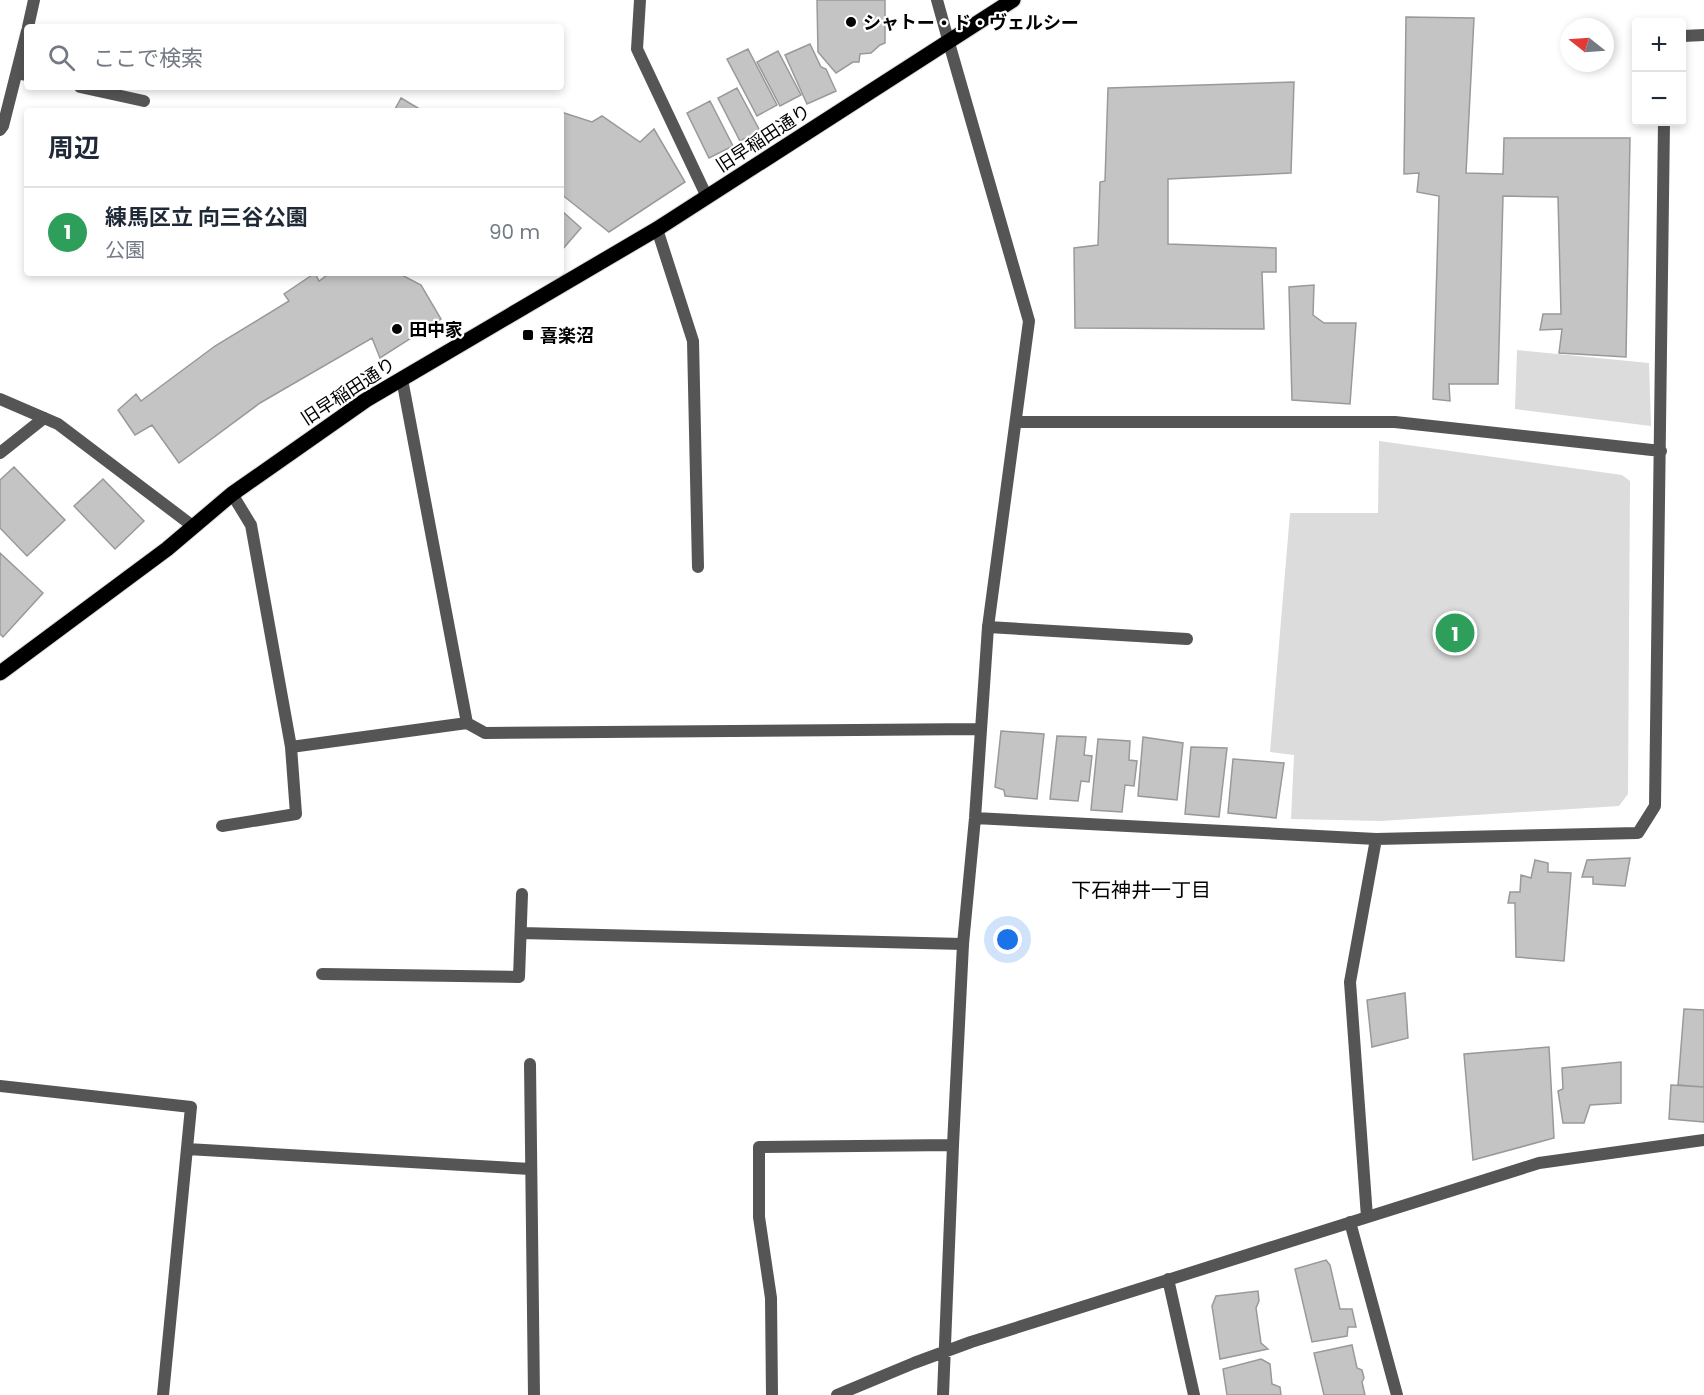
<!DOCTYPE html>
<html lang="ja">
<head>
<meta charset="utf-8">
<style>
	:root { --surface:#fff; --page:#f6f6f7; --text:#1f2937; --muted:#747a83; --line:#e0e1e3; --accent:#000 }
	body { margin:0; font-family:Poppins,"Noto Sans JP",sans-serif; background:var(--page); color:var(--text) }
	.controls { position:absolute; right:18px; top:18px; display:grid; overflow:hidden; border-radius:6px; box-shadow:0 3px 9px #0003 }
	.controls button { width:54px; height:54px; display:grid; place-items:center; padding:0; border:0; border-bottom:2px solid var(--line); background:var(--surface); color:var(--text); font:30px sans-serif }
	.compass { position:absolute; left:1560px; top:18px; width:54px; height:54px; border-radius:50%; background:var(--surface); box-shadow:0 3px 9px #0003; rotate:287deg }
	.you { position:absolute; left:1008px; top:940px; width:21px; height:21px; margin:-15px; border:4px solid #fff; border-radius:50%; background:#1a73e8; box-shadow:0 0 0 9px #1a73e833 }
	.badge { display:grid; place-items:center; width:39px; height:39px; border-radius:50%; background:var(--accent); color:#fff; font-size:20px; font-weight:700 }
	.pin { position:absolute; translate:-50% -50%; border:3px solid #fff; box-shadow:0 2px 6px #0006 }
	.list { margin:0; padding:0; list-style:none }
	h2 { display:flex; justify-content:space-between; align-items:center; height:78px; margin:0; padding:0 24px; font-size:26px }
	h2 small { font-size:20px; font-weight:400; color:var(--muted) }
	.list li { display:grid; grid-template-columns:39px 1fr auto; gap:18px; align-items:center; box-sizing:border-box; height:90px; padding:0 24px; border-top:2px solid var(--line) }
	.list b { display:block; font-size:22px; white-space:nowrap }
	.list p { margin:0; font-size:20px; white-space:nowrap; color:var(--muted) }
	.list em { font-size:20px; font-style:normal; color:var(--muted) }
	.icon { flex:none; width:33px; height:33px; fill:none; stroke:currentColor; stroke-width:2; stroke-linecap:round; stroke-linejoin:round }
	.map { position:relative; flex:none; width:1704px; height:1395px; overflow:hidden }
	.search { position:absolute; background:var(--surface); box-shadow:0 3px 9px #0003; left:24px; top:24px; width:540px; height:66px; display:flex; align-items:center; gap:15px; box-sizing:border-box; padding:0 21px; border-radius:6px; color:var(--muted); font-size:22px }
	.panel { position:absolute; background:var(--surface); box-shadow:0 3px 9px #0003; left:24px; top:108px; width:540px; height:168px; border-radius:6px }
	.map>svg:first-child { display:block }
</style>
</head>
<body>
<div class="map">
<svg width="1704" height="1395" viewBox="0 0 1704 1395">
	<rect width="100%" height="100%" fill="#fff"/>
	<path fill="#dcdcdc" d="M1517,350L1649,363L1651,426L1515,409Z
		M1379,441L1622,475L1630,481L1628,794L1619,806L1381,821L1291,819L1294,755L1270,752L1290,513H1378Z"/>
	<path fill="#c4c4c4" stroke="#999" stroke-width="1.5" d="M817,0H885V43L880,45L871,53L860,54L859,62H853L836,73L818,52Z
		M1406,17L1474,18L1466,173L1503,174L1504,138H1630L1626,357L1559,353L1562,329L1540,330L1543,314H1561L1558,197L1503,196L1498,384H1449L1450,401L1433,399L1439,196L1417,192L1419,173L1404,174Z
		M810,44L821,67L826,69L836,91L807,104L785,55Z
		M748,49L777,105L757,116L727,59Z
		M778,51L801,95L780,106L757,62Z
		M1294,82L1291,173L1168,179V244L1276,248V272H1262L1264,329L1075,328L1074,248L1098,245L1100,182L1105,181L1108,88Z
		M737,88L760,131L740,141L718,98Z
		M401,98L423,111H394Z
		M710,101L733,146L709,158L687,113Z
		M561,112L592,122L602,116L640,142L654,129L685,182L609,232L561,194Z
		M562,211L581,228L561,251V212Z
		M315,273L319,281L330,273H398L421,285L441,319L380,358L372,338L260,403L179,463L152,425L135,435L118,410L136,394L141,401L215,346L289,301L284,294Z
		M1314,285L1313,315L1324,323H1356L1350,404L1292,400L1289,287Z
		M14,467L65,520L27,556L0,528V480Z
		M103,479L144,521L115,549L74,506Z
		M0,553L43,593L3,637L0,634Z
		M1001,731L1044,734L1037,799L1005,796L1004,790L995,787Z
		M1057,736L1086,737L1084,755L1092,756L1089,782L1081,781L1078,801L1050,799Z
		M1143,737L1183,743L1177,800L1138,796Z
		M1098,739L1130,741L1129,760L1137,761L1134,786L1125,785L1122,812L1091,810Z
		M1191,747L1227,748L1219,817L1185,814Z
		M1233,759L1284,763L1276,818L1228,813Z
		M1630,858L1625,886L1593,884V877H1582L1587,860Z
		M1535,860L1548,863V872L1571,873L1564,961L1516,957L1515,903H1508L1510,892H1520L1521,875L1531,878Z
		M1405,993L1408,1038L1372,1047L1367,1000Z
		M1684,1009L1704,1010V1087L1678,1085Z
		M1549,1047L1554,1138L1473,1160L1464,1054Z
		M1621,1062V1103L1590,1105L1584,1123H1563L1558,1091L1563,1089L1562,1068Z
		M1671,1085L1704,1087V1122L1669,1119Z
		M1326,1260L1330,1265L1340,1309H1352L1356,1327H1348L1347,1336L1312,1342L1295,1269Z
		M1258,1291L1259,1301L1256,1308L1261,1343L1268,1349L1220,1359L1212,1306L1216,1296Z
		M1352,1345L1357,1368L1362,1370L1364,1378L1362,1382L1365,1395H1324L1314,1353Z
		M1261,1359L1270,1364L1272,1384L1280,1387L1281,1395H1227L1223,1369Z"/>
	<g fill="none" stroke-linecap="round" stroke-linejoin="round">
		<g stroke="#dbdbdb" stroke-width="17">
			<path id="primary" d="M0,673L167,549L232,494L366,400L657,229L1013,0"/>
		</g>
		<path stroke="#555" stroke-width="12" d="M640,0L637,49L707,197
			M17,73L27,75
			M80,87L144,101
			M657,229L693,341L698,567
			M0,453L44,418
			M988,627L1187,639
			M521,933L963,944
			M322,974L519,977L522,894"/>
		<path stroke="#555" stroke-width="12" d="M28,27L34,0
			M1682,37L1683,36L1704,35
			M0,130L3,126L27,31
			M402,379L467,723L485,733L980,729
			M0,399L58,424L194,527
			M1016,422H1395L1661,451
			M291,747L467,723
			M975,818L1376,839L1638,833L1655,806L1664,122
			M222,826L296,814L291,747L251,525L232,494
			M530,1064L534,1395
			M0,1086L191,1107L163,1395
			M187,1149L531,1169
			M1367,1217L1350,982L1376,839
			M1350,1222L1397,1395
			M1168,1279L1194,1395
			M772,1395L771,1298L759,1217V1147L953,1145
			M837,1395L914,1363L971,1342L1539,1163L1704,1140
			M943,1395L953,1145L963,944L975,818L988,627L1029,321L949,43"/>
		<path stroke="#555" stroke-width="12" d="M937,0L949,43"/>
		<use href="#primary" stroke="#000" stroke-width="15"/>
	</g>
	<g fill="#000" stroke="#fff" stroke-width="2">
		<circle cx="851" cy="22" r="6"/>
		<circle cx="397" cy="329" r="6"/>
		<rect x="522" y="329" width="12" height="12" rx="3"/>
	</g>
	<g text-anchor="middle" dominant-baseline="central" stroke-width="4.5" stroke-linejoin="round" paint-order="stroke">
		<g font-size="18" font-weight="bold" fill="#000" stroke="#fff" text-anchor="start">
			<text x="863" y="22">シャトー・ド・ヴェルシー</text>
			<text x="409" y="329">田中家</text>
			<text x="540" y="335">喜楽沼</text>
		</g>
		<g font-size="18" fill="#000" stroke="#fff">
			<text transform="translate(763 138) rotate(-33)">旧早稲田通り</text>
			<text transform="translate(348 391) rotate(-33)">旧早稲田通り</text>
		</g>
		<g font-size="20" fill="#000" stroke="#fff">
			<text x="1141" y="890">下石神井一丁目</text>
		</g>
	</g>
</svg>
<div class="controls">
<button>+</button>
<button>−</button>
</div>
<svg class="compass" viewBox="-18 -18 36 36"><path d="M0-13l5 13h-10z" fill="#e53935"/><path d="M0 13l5-13h-10z" fill="#747a83"/></svg>
<div class="you"></div>
<div class="pin badge" style="left:1455px;top:633px;background:#2e9e5b">1</div>
<div class="search"><svg class="icon" aria-label="search" viewBox="0 0 24 24"><circle cx="10" cy="10" r="6"/><path d="M15 15l6 6"/></svg>ここで検索</div>
<section class="panel">
<h2>周辺<small></small></h2>
<ul class="list">
<li><span class="badge" style="background:#2e9e5b">1</span><div><b>練馬区立 向三谷公園</b><p>公園</p></div><em>90 m</em></li>
</ul>
</section>
</div>
</body>
</html>
